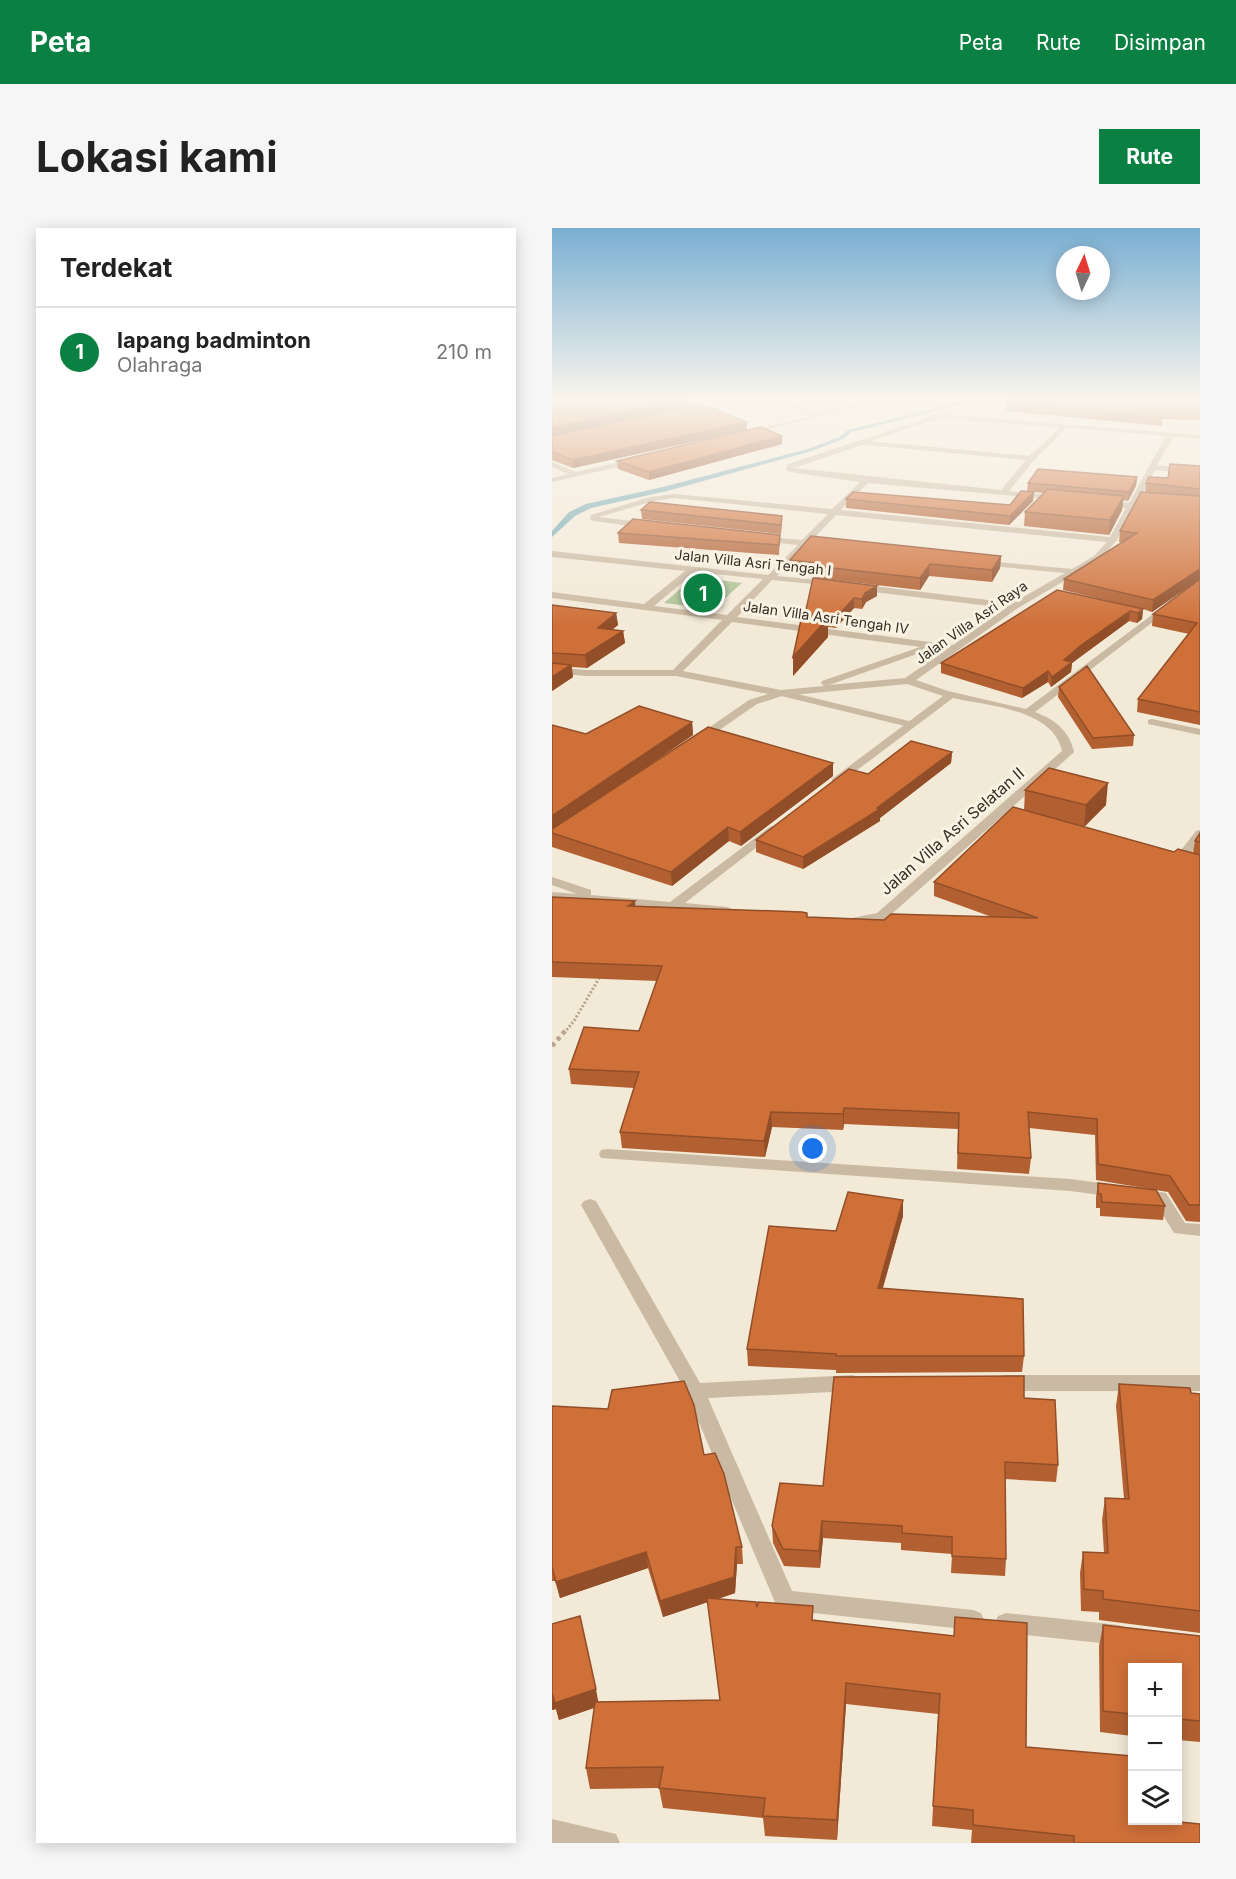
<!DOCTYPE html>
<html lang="id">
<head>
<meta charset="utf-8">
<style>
	:root { --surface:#fff; --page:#f6f6f6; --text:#222; --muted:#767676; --line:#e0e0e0; --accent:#0b8043 }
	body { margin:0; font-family:Inter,sans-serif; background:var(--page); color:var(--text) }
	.controls { position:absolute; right:18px; bottom:18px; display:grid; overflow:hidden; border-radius:0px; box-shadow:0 3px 15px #0003 }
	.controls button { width:54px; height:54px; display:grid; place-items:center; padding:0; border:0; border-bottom:2px solid var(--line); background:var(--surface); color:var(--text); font:30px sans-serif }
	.compass { position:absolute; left:504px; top:18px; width:54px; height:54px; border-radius:50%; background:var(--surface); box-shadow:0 3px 15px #0003; rotate:4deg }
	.you { position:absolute; left:261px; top:921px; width:21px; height:21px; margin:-15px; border:4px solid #fff; border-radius:50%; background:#1a73e8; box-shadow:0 0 0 9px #1a73e833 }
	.badge { display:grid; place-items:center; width:39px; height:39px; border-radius:50%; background:var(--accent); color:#fff; font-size:20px; font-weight:700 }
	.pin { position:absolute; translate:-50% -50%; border:3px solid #fff; box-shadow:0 2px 6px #0006 }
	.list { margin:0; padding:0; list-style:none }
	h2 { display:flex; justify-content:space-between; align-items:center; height:78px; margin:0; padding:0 24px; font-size:26px }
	h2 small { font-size:20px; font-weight:400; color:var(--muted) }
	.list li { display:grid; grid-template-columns:39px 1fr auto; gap:18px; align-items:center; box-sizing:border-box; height:90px; padding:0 24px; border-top:2px solid var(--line) }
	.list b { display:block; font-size:22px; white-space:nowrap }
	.list p { margin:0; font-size:20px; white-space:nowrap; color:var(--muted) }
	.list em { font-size:20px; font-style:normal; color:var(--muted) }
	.icon { flex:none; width:33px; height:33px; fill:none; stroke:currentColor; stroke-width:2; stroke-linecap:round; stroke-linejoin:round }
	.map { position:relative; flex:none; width:648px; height:1615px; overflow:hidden; border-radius:0px }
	header { display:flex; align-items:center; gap:36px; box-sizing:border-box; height:84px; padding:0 30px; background:var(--accent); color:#fff }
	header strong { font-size:28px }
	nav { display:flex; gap:33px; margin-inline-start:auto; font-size:21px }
	.intro { display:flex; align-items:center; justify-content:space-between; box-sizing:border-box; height:144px; padding:0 36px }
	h1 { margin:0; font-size:42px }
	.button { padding:15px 27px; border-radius:0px; background:var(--accent); color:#fff; font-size:21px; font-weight:700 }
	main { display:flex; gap:36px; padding:0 36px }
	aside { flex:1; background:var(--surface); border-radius:0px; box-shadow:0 3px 15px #0003 }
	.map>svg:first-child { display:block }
</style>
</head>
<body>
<header>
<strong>Peta</strong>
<nav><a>Peta</a><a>Rute</a><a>Disimpan</a></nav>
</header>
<div class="intro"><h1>Lokasi kami</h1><a class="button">Rute</a></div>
<main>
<aside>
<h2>Terdekat<small></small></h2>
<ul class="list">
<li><span class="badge">1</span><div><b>lapang badminton</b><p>Olahraga</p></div><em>210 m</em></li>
</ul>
</aside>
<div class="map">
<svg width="648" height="1615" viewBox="0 0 648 1615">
	<rect width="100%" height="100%" fill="#f3e9d7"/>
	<path fill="#aec396" d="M142,349L190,355L161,381L112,375Z"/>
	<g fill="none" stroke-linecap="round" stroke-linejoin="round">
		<path fill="#74a8b2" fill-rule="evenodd" d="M421,171H432L300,204L291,211L260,223L115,263L39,280L23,288L0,309V303L17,284L34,276L111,259L256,221L287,209L296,202Z"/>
		<path stroke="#b7a48d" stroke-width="3" stroke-dasharray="2 2" stroke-linecap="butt" d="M12,805L22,793L49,747"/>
		<path stroke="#b7a48d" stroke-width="4.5" stroke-dasharray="4 4" stroke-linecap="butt" d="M0,818L13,803"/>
		<path fill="#cbbaa3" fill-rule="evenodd" d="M229,462L361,494L362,496L357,499L225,467L224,465Z"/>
		<path fill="#cbbaa3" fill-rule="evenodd" d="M181,171H194L135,185L132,183Z
			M219,171C237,171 254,184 270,184C287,184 309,171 331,171L193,208V204L262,187Z
			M387,186L648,207V211L621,209L605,237L648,242V246L603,242L565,312L548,332L466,380L364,452L396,463L474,481L648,351V358L483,484C504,492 517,503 522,524L520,526L334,691L295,699L290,698L288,695L290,692L325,685L510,523C501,481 436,478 401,470L288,555H280V551L391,468L355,456L230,468L205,476L150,514H142V510L197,472L216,466L124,448H34L0,445V439L34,442H121L170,392L0,370V364L92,376L133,343L0,329V323L216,347L246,317L208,313L204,310L205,308L250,312L276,286L122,270L102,273L47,289L97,295V299L94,300L42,293L38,291L39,287L98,269L122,266L280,281L308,254L238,244L234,242L236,236ZM388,190L508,200L477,228L319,213ZM515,200L614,208L577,275L551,273L547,275L574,280L558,309L289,282L316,255L509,272L510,270L506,268L457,263L482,232ZM310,217H312L474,232L449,262L242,240ZM284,287L555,314L542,328L520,341L425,332L424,334L428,337L513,345L461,375L305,356L300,359L305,362L454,380L401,417L185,389L220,352L281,358V354L278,353L225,348L254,318L276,319V315L259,313ZM143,344L211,351L175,387L102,378ZM180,394L368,419L270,453L269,455L272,458L229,462L131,443ZM382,420L394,422L353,450L277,457Z
			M85,230L88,234L0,254V250L16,246L0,239V234L24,244Z
			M600,491L648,501V507L596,496V492Z
			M219,598L223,599V605L133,675L176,679L183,683L181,686L0,672V664L25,666L0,657V649L39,662V667L118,674Z
			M648,602V614L633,633H625L623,630L644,603Z
			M55,921L518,951L564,957L570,959L573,963L570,967L564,969L518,963L49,930L47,926L49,922Z
			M597,962L614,965L633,995L648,996V1008L622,1005L603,974L591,972L588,968L591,964Z
			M38,971L44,973L148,1155L301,1147L308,1150L311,1155L308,1160L301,1163L156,1170L240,1363L421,1382L429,1385L432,1392L429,1399L421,1402L233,1382L225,1379L134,1164L29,977L32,973Z
			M451,1147H648V1163H451L444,1160L441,1155L444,1150Z
			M454,1385L567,1397L575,1400L578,1407L575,1414L567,1417L454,1405L446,1402L443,1395L446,1388Z
			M0,1591L64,1606L68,1615H0Z"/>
	</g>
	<path fill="#b26031" d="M0,171L136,178L195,194V202L21,240L0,232Z
		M648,171V192L610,191V198L454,183L455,175Z
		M230,216L97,252L66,241L65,233Z
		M648,238V351L600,384L591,381L590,391L585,395L577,393L528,429L520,435L519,444L499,459L496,454L470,470L389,445V435L577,378L511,362L512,351L571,314H567L568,303L593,265L594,255L616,250Z
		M585,249L584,258L576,273L571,272L570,282L557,307L472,298L473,284L491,265L482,264L481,273L457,297L294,280V271L458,277L475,263L476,255Z
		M89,282L230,297L229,306L90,291Z
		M66,305L228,307L227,327L67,315Z
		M449,328L448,340L440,354L377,348L368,362L263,350V347L238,344V332Z
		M261,350L325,368L314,374L310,381L302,380L284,400L276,399V409L241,448V429L253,387Z
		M648,351V497L585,484L586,471L637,406L600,398L601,386Z
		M0,377L64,385L66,397L60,402L71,403L73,415L35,440L20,439L21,449L0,463Z
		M507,459L582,507L581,518L540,521L506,469Z
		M140,494L141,507L96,538L281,535V548L189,618L177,613L120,658L0,619V497L34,506Z
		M400,524L399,535L328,590V593L251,641L204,624V612L316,546Z
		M473,562L554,577L532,599L622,624L641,625L643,613L648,605V994L634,993L616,964L544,952L543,907L477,900L479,930L477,946L405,941L406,901L292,896L291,902L220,899L213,929L70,920L68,904L82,860L19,856L17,841L87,803L105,753L0,749V669L83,678L256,689L332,692L440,689L382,668V654L472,583Z
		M546,955L613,978L611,992L548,988V980H544V969Z
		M351,988L331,1060L472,1128L470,1144L284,1145V1142L196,1138L195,1121L284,1003Z
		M567,1156L648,1166V1405L547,1392V1384L529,1383L528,1345L531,1324L552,1325L550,1292L553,1270L572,1271L564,1178Z
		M472,1170L506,1237L504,1254L453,1251L454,1331L453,1348L399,1345L400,1326L349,1322V1315L271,1310L268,1340L232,1338L221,1315L220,1298L271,1258Z
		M0,1178L152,1227L190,1319L191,1336H185L183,1365L166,1371L205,1379L262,1393L402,1408L474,1519L580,1593L648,1615H419L420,1602L380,1598L386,1486L294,1476L285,1612L213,1608L211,1590L111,1580L107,1560L38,1561L34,1540L42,1480L7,1492L4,1481L0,1482V1396L47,1474L168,1472L156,1374L111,1389L96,1340L8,1370L3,1353H0Z
		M551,1397L648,1408V1514L626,1512V1440H580V1508L548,1504L547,1418Z"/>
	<path fill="#914e28" d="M135,171L136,179L0,209V200Z
		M195,194V202L21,240V232Z
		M230,208V216L97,252V244Z
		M585,249L584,258L576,273L577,264Z
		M482,264L481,273L457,297L458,288Z
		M572,268L570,282L557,307L558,292Z
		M449,328L448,340L440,354V342Z
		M378,336L377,348L368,362V350Z
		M648,341V351L600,384L601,372Z
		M325,358V368L314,374L310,381V371L313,365Z
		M302,370V380L284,400V390Z
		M591,381L590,391L585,395L586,385Z
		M578,383L577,393L520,435L519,444L499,459L500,449L512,432L528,418Z
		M64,385L66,397L47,412L46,400Z
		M276,390V409L241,448V429Z
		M71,403L73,415L35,440L33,427Z
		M19,437L21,449L0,463V449Z
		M496,443V454L470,470L471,460Z
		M140,494L141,507L0,603V588Z
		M400,524L399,535L328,590V593L251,641V629L325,580Z
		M281,535V548L189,618L188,604Z
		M556,555L554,577L532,599L534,577Z
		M176,599L177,613L120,658L119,644Z
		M83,673L84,687L76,678Z
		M292,880V896L291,902V886Z
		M219,884L220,899L213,929L212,913Z
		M351,972V988L326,1076V1060Z
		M270,1293L271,1310L268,1340L267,1323Z
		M184,1319L185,1336L183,1365L111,1389L108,1373Z
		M94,1324L96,1340L8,1370L4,1354Z
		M294,1455V1476L285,1612V1592Z
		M44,1461L47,1478L7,1492L4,1481L0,1482V1465Z"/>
	<path fill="#cf7039" stroke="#914e28" stroke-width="1.5" d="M0,171H134L0,200Z
		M459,171H648V183H611V190L455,175Z
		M148,176L195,194L21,232L0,224V208Z
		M209,199L230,208L97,244L65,233Z
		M618,236L648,238V261L594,255L597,249L616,250Z
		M486,241L585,249L577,264L476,255Z
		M496,261L572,268L558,292L473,284Z
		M469,263L482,264L458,288L294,271L301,264L458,277Z
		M589,264L648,268V341L601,372L512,351L585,305L568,303Z
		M98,274L230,288L229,297L89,282Z
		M81,291L228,307L227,317L66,305Z
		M259,308L449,328L440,342L378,336L368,350L263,338L264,335L238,332Z
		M261,350L325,358L313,365L310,371L302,370L284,390L253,386Z
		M648,351V484L586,471L645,395L601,386Z
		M505,362L591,381L586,385L578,383L528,418L512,432L520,434L500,449L496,443L471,460L389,435Z
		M0,377L64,385L46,400L71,403L33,427L0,425Z
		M250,387L276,390L241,429Z
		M0,435L19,437L0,449Z
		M535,438L582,507L541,510L507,459Z
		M87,478L140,494L0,588V497L34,506Z
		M156,499L281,535L188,604L176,599L119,644L0,605V601Z
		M359,513L400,524L325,580L328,581L251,629L204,612L297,541L316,546Z
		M497,540L556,555L534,577L473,562Z
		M461,579L622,624L626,621L648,627V977H637L618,948L546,936L545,891L476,884L479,930L406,925L407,885L292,880L291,886L219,884L212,913L68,904L87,844L17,841L32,799L87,803L110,738L0,734V669L83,673L76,678L250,684L255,685V689L332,692L339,686L486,690L382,654Z
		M648,605V614L643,613Z
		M546,955L604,962L613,978L550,974L549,966H546Z
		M296,964L351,972L326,1060L471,1071L472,1128H284V1126L195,1121L217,998L284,1003Z
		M472,1148V1170L503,1172L506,1237L453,1234L454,1331L400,1328V1309L350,1305V1298L270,1293L267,1323L231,1321L220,1298L228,1255L271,1258L282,1149Z
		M132,1153L142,1177L152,1227L163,1225L172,1246L190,1319H184L182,1349L108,1373L94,1324L4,1354L0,1339V1178L56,1181L60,1162Z
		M567,1156L638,1160L639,1165L648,1166V1383L551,1371V1363L532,1361L531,1324L556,1325L553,1270L577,1271Z
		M155,1370L204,1374L205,1379L206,1374L261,1378L260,1392L402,1408L403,1389L475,1395L474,1519L580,1528V1593H618L648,1596V1615H522V1608L421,1597V1582L381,1578L388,1466L294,1455L285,1592L211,1588L213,1570L107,1560L111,1539L34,1540L43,1474L168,1472Z
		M28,1388L44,1461L3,1475L0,1465V1396Z
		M551,1397L648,1408V1493L626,1491V1440H580V1486L551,1483Z"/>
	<linearGradient id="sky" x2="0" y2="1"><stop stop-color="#79afd2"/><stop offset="0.43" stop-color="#faf5ed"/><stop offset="1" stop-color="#faf5ed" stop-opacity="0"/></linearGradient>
	<rect width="648" height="397" fill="url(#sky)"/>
	<g text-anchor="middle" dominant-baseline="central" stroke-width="6" stroke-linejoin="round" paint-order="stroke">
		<g font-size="14" fill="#362d25" stroke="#faf3e4">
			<text transform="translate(201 334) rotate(6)">Jalan Villa Asri Tengah I</text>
			<text transform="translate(274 389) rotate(8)">Jalan Villa Asri Tengah IV</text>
			<text transform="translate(419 394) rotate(-35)">Jalan Villa Asri Raya</text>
		</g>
		<g font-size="16" fill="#362d25" stroke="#faf3e4">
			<text transform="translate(400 603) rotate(-41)">Jalan Villa Asri Selatan II</text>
		</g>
	</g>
</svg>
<div class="controls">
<button>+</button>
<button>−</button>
<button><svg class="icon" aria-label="layers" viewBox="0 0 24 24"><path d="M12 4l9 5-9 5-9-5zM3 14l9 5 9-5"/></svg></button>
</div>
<svg class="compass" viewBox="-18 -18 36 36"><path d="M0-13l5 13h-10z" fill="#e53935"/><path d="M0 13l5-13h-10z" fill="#767676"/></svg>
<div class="you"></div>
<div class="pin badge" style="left:151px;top:365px">1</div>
</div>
</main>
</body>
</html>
